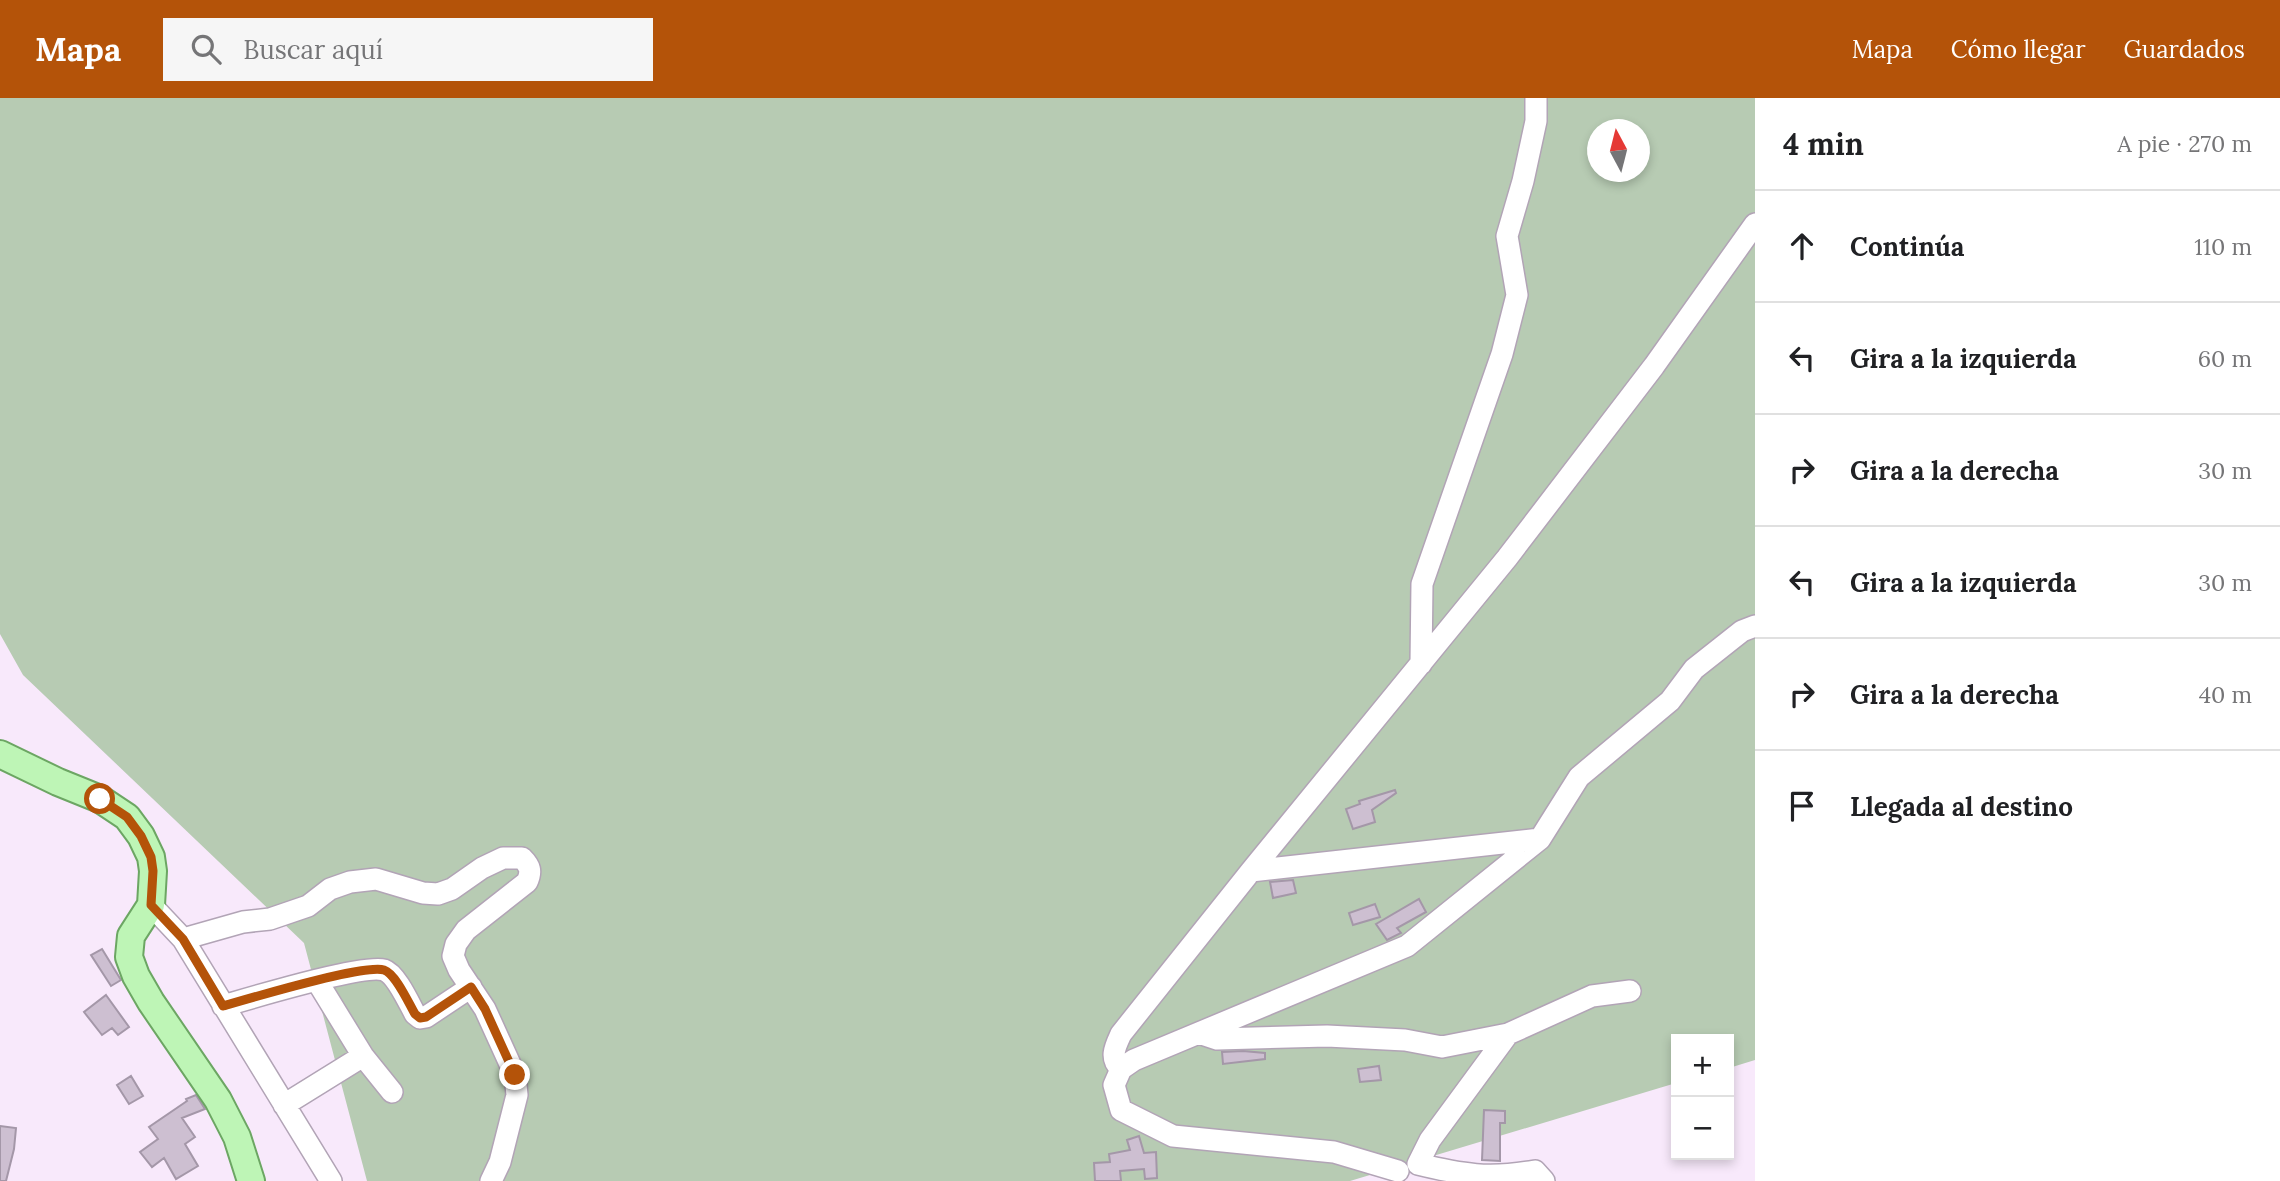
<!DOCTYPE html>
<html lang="es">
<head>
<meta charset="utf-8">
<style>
	:root { --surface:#fff; --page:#f6f6f6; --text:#202124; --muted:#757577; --line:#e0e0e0; --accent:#b45309 }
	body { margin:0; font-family:Lora,serif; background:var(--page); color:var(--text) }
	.controls { position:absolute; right:21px; bottom:21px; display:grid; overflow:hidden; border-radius:0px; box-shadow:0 4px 10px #0003 }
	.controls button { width:63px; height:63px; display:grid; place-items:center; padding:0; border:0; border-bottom:2px solid var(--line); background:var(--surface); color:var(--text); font:35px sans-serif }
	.compass { position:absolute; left:1587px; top:21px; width:63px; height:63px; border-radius:50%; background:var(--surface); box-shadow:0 4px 10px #0003; rotate:353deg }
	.stop { position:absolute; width:21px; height:21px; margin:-16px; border:5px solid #b45309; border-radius:50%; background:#fff }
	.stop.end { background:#b45309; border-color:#fff; box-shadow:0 2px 7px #0008 }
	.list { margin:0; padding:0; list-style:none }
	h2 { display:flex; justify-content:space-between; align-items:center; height:91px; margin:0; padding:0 28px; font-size:30px }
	h2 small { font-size:23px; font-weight:400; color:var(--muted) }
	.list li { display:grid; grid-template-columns:46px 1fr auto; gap:21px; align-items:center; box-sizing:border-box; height:112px; padding:0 28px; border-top:2px solid var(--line) }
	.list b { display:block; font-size:26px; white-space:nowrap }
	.list em { font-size:23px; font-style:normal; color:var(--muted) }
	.icon { flex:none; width:38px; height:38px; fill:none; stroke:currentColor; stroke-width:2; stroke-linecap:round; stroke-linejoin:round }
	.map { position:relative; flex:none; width:1755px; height:1083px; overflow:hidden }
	header { display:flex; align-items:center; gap:42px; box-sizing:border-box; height:98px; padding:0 35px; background:var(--accent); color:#fff }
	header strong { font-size:33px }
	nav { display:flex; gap:38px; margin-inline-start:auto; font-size:24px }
	.search { width:490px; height:63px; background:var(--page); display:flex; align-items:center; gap:18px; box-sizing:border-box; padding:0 24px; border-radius:0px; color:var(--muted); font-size:26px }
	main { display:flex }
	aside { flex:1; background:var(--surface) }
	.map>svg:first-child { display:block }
</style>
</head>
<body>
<header>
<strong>Mapa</strong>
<div class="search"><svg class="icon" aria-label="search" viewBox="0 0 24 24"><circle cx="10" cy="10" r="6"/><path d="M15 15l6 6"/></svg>Buscar aquí</div>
<nav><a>Mapa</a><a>Cómo llegar</a><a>Guardados</a></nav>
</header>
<main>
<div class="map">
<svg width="1755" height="1083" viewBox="0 0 1755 1083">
	<rect width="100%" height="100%" fill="#f8e9fb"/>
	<path fill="#b7cbb3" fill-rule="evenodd" d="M0,0H1755V962L1729,970V941H1676V985L1350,1083H367L304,845L23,577L0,536ZM1598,32H1640V74H1598Z"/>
	<path fill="#cdbfd1" stroke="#a497a8" stroke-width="2" d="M1395,692L1396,695L1372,712L1375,724L1353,731L1346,711L1360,706L1359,703Z
		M1293,782L1296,795L1273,800L1270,784Z
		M1419,801L1426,814L1397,830L1401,835L1387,842L1376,826Z
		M1375,806L1380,819L1353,827L1349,815Z
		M102,851L121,882L111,888L91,857Z
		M106,897L129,929L118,937L112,930L102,937L84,914Z
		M1243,953L1265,955V961L1223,966L1222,954Z
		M1379,968L1381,982L1360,984L1358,971Z
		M131,978L143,998L129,1006L117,987Z
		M196,997L205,1011L182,1020L195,1039L185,1046L198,1068L176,1081L164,1060L152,1069L140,1054L158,1041L149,1029L187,1003L186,1001Z
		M1484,1012L1505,1013V1025H1500V1063L1482,1062Z
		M0,1028L16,1030L14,1051L6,1083H0Z
		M1139,1038L1144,1055L1156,1054L1157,1080L1145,1081L1144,1071L1120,1073L1121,1083H1095L1094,1065L1110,1064L1109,1056L1130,1052L1127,1042Z"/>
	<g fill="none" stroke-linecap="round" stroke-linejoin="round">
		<g stroke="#b2a4b6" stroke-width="24">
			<path id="minor" d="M1421,566L1422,486L1502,256L1517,197L1507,138L1523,83L1536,23V0
				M1251,773L1540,741
				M151,807L183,841L331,1083
				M183,841L243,824L270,821L308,808L330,791L350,784L376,781L423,795L438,796L452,791L482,770L503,760H522C530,768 532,773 527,784L466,832L456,846L453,858L459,872L485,911L515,977L517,997L500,1064L491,1083
				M317,883L363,958L392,994
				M223,908C251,900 363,866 384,872C396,876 409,905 415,916L420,920L426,919L471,889
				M1199,935L1217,941L1327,938L1405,942L1442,949L1508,936L1430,1042L1418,1066C1463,1077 1489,1081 1535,1073L1544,1083
				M1508,936L1592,898L1630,893
				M1121,971C1109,960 1115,949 1121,936L1251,773L1507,460L1654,268L1755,126
				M284,1007L363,958
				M1398,1073L1334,1054L1173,1038L1121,1012L1114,987L1121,971L1134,962L1407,848L1540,741L1579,679L1670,603L1694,571L1742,533L1755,528"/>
		</g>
		<g stroke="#6ca663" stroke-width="30">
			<path id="major" d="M0,656L58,684L100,701L127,719L141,738L151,759L153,773L151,807L131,838L129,859L136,878L151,904L218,1002L237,1039L251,1083"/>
		</g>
		<use href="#minor" stroke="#fff" stroke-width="21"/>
		<use href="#major" stroke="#bef5b6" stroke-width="26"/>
	</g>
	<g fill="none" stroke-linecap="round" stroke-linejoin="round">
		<path stroke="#b45309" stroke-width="9" d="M100,701L127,719L141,738L151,759L153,773L151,807L183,841L223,908C251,900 364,866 384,872C396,876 409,906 415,916L420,920L426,919L471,889L485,911L515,977"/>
	</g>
</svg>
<div class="controls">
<button>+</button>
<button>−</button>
</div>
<svg class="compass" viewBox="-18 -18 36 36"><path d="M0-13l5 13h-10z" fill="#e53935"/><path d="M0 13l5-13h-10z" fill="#757577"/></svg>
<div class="stop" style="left:100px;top:701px"></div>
<div class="stop end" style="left:515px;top:977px"></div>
</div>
<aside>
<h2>4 min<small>A pie · 270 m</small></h2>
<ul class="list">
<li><svg class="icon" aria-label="ahead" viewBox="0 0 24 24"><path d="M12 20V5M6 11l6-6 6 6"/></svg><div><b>Continúa</b></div><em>110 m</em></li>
<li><svg class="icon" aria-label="left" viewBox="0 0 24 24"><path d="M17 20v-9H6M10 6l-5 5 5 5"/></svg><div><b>Gira a la izquierda</b></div><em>60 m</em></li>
<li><svg class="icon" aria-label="right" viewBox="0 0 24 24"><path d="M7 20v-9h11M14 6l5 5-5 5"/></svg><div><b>Gira a la derecha</b></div><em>30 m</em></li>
<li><svg class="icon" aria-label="left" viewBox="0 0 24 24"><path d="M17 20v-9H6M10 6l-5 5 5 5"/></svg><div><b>Gira a la izquierda</b></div><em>30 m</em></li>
<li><svg class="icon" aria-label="right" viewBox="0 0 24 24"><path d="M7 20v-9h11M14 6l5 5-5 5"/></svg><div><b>Gira a la derecha</b></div><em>40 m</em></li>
<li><svg class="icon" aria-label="arrive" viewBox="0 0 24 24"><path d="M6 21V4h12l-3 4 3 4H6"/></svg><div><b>Llegada al destino</b></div></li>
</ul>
</aside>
</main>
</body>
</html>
